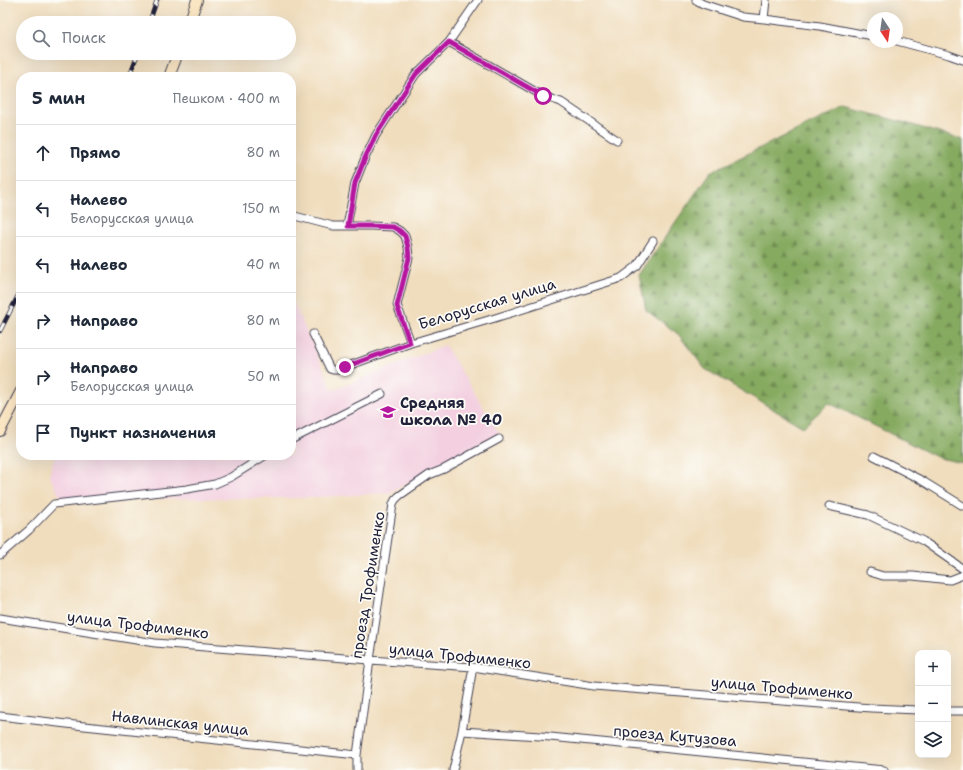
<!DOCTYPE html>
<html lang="ru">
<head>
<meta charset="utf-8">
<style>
	:root { --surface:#fff; --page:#f2f2f3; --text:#1f2937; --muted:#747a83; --line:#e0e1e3 }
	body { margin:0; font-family:"Shantell Sans",sans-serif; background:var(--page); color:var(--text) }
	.controls { position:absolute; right:12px; bottom:12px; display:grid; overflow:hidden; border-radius:8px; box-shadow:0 4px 16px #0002 }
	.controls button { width:36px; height:36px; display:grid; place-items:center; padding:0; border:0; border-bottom:1px solid var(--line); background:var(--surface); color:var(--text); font:20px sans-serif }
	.compass { position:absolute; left:867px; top:12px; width:36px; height:36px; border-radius:50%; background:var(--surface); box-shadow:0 4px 16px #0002; rotate:167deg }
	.stop { position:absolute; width:12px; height:12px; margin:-9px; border:3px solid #b5179e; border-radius:50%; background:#fff }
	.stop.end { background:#b5179e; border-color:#fff; box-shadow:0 1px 4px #0008 }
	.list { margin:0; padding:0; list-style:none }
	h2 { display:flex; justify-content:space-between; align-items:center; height:52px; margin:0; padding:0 16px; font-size:17px }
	h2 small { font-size:13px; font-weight:400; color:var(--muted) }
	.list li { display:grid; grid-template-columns:26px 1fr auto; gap:12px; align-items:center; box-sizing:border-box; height:56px; padding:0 16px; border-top:1px solid var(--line) }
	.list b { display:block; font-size:15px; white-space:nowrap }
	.list p { margin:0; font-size:13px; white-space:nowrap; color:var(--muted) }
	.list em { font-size:13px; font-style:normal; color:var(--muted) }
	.icon { flex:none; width:22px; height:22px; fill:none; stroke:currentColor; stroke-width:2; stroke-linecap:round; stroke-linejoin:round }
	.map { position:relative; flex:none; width:963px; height:770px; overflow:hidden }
	.search { position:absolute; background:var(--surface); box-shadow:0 4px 16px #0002; left:16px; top:16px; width:280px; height:44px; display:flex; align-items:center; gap:10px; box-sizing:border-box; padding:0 14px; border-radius:22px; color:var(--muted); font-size:15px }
	.panel { position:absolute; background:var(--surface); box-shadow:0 4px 16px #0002; left:16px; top:72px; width:280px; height:388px; border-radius:16px }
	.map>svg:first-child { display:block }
</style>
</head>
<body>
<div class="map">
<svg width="963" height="770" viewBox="0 0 963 770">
	<defs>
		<pattern id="forest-firs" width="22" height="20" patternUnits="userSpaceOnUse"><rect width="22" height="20" fill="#86aa60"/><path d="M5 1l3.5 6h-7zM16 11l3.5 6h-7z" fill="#6d8a50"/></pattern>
	</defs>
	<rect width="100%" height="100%" fill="#fdfcf7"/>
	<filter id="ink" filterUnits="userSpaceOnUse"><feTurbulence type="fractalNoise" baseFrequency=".025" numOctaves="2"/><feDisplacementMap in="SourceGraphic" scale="8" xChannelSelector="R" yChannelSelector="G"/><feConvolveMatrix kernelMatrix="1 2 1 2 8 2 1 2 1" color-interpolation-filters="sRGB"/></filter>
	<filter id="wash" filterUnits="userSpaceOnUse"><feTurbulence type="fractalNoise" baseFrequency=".012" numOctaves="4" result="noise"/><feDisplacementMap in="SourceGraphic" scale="16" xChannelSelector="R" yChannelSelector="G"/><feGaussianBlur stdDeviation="0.9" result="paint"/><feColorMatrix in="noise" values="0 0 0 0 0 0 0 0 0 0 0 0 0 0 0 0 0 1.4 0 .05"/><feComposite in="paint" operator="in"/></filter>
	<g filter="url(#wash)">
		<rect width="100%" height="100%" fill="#f0ddbd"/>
		<path fill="#f3cfe0" d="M291,297L333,390L445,345L499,433L389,493L299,498L61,499L49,475L55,455H291Z"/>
		<path fill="url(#forest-firs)" stroke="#54664e" d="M845,107L906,123L963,140V463L939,458L829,403L803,427L705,369L678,334L646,310L639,275L710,172Z"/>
	</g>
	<g filter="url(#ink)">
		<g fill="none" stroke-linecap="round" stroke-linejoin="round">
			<g stroke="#413e4e" stroke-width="9">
				<path id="minor" d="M696,0L703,4L743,17L764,19L820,26L873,36
					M764,19L766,0
					M897,41L949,55L963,60
					M449,42L543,96L561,102L617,140
					M291,215L333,226H370L393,227L400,231L405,236L408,247L409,258L397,305L411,343
					M347,226L355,183L365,158L376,135L416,74L449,42L478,0
					M313,334L330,369L333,370H337L411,343L495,318L621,278L637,266L653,241
					M291,440L382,394
					M874,456L921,480L963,506
					M829,506L868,515L923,541L963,569
					M0,555L29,530L54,504L187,489L215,484L231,477L266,455
					M870,572L883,576H913L950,580L963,575
					M0,618L155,643L370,660L473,667L594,686L871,708L918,710
					M948,711H963
					M0,716L75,725L357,755
					M462,731L540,736L884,770
					M357,770V755L370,660L393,504L395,500L399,496L429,475L444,469L499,439
					M453,770L462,731L473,667"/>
			</g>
			<g stroke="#413e4e" stroke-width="12">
				<path id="secondary" d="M189,23L197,0
					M169,77L178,53
					M0,431L21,391"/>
			</g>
			<use href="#minor" stroke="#fff" stroke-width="7"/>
			<use href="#secondary" stroke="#fbe6c4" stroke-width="10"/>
			<g stroke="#22223b" stroke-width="4.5">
				<path id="rail" d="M149,23L157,0
					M129,77L138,53
					M0,331L21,290"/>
			</g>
			<use href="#rail" stroke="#fdfcf7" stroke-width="3" stroke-dasharray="9" stroke-linecap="butt"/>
		</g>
	</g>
	<g fill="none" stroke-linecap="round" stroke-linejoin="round" filter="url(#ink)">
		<path stroke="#b5179e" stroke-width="5" d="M345,367L410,343L397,306L409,258L408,247L405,236L400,231L393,227L370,226H348L355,183L365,158L376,135L416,74L449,42L543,96"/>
	</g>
	<defs>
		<g id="school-bare" transform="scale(1.2)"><path d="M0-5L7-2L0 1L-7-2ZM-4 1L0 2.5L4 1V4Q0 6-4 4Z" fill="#b5179e" stroke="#fdfcf7" stroke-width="2.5" paint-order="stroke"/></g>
	</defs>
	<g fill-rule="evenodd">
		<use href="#school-bare" x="388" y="412"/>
	</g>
	<g text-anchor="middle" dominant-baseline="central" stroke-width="3.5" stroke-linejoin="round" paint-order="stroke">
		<g font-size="15" fill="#22223b" stroke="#fdfcf7">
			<text transform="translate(487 304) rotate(-17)">Белорусская улица</text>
			<text transform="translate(368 585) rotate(-81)">проезд Трофименко</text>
			<text transform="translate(138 625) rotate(7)">улица Трофименко</text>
			<text transform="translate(460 656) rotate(6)">улица Трофименко</text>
			<text transform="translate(782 688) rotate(5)">улица Трофименко</text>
			<text transform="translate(180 723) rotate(6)">Навлинская улица</text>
			<text transform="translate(675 736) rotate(5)">проезд Кутузова</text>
		</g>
		<g font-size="15" font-weight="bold" fill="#22223b" stroke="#fdfcf7" text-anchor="start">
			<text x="400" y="403">Средняя<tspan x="400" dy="17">школа № 40</tspan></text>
		</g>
	</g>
</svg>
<div class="controls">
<button>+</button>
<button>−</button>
<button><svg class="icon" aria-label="layers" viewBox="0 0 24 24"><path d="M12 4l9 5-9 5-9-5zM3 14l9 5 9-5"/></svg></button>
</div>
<svg class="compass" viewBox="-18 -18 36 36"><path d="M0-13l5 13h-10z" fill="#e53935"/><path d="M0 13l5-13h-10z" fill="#747a83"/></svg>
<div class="stop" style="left:543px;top:96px"></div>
<div class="stop end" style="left:345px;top:367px"></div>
<div class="search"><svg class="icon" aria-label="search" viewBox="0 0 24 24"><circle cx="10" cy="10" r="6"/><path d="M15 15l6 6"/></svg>Поиск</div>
<section class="panel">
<h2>5 мин<small>Пешком · 400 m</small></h2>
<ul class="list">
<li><svg class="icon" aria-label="ahead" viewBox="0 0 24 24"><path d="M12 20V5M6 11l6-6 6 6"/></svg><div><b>Прямо</b></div><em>80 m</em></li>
<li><svg class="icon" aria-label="left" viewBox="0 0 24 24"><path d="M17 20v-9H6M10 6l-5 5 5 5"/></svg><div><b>Налево</b><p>Белорусская улица</p></div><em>150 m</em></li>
<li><svg class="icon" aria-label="left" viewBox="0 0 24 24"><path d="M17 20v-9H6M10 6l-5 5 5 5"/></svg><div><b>Налево</b></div><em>40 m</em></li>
<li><svg class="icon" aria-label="right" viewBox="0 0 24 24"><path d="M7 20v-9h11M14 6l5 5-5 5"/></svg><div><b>Направо</b></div><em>80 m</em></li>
<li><svg class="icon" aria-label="right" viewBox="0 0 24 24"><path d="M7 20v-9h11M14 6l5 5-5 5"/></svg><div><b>Направо</b><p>Белорусская улица</p></div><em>50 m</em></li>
<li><svg class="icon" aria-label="arrive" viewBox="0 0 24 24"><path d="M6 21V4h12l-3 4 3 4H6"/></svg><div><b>Пункт назначения</b></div></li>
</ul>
</section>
</div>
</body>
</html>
